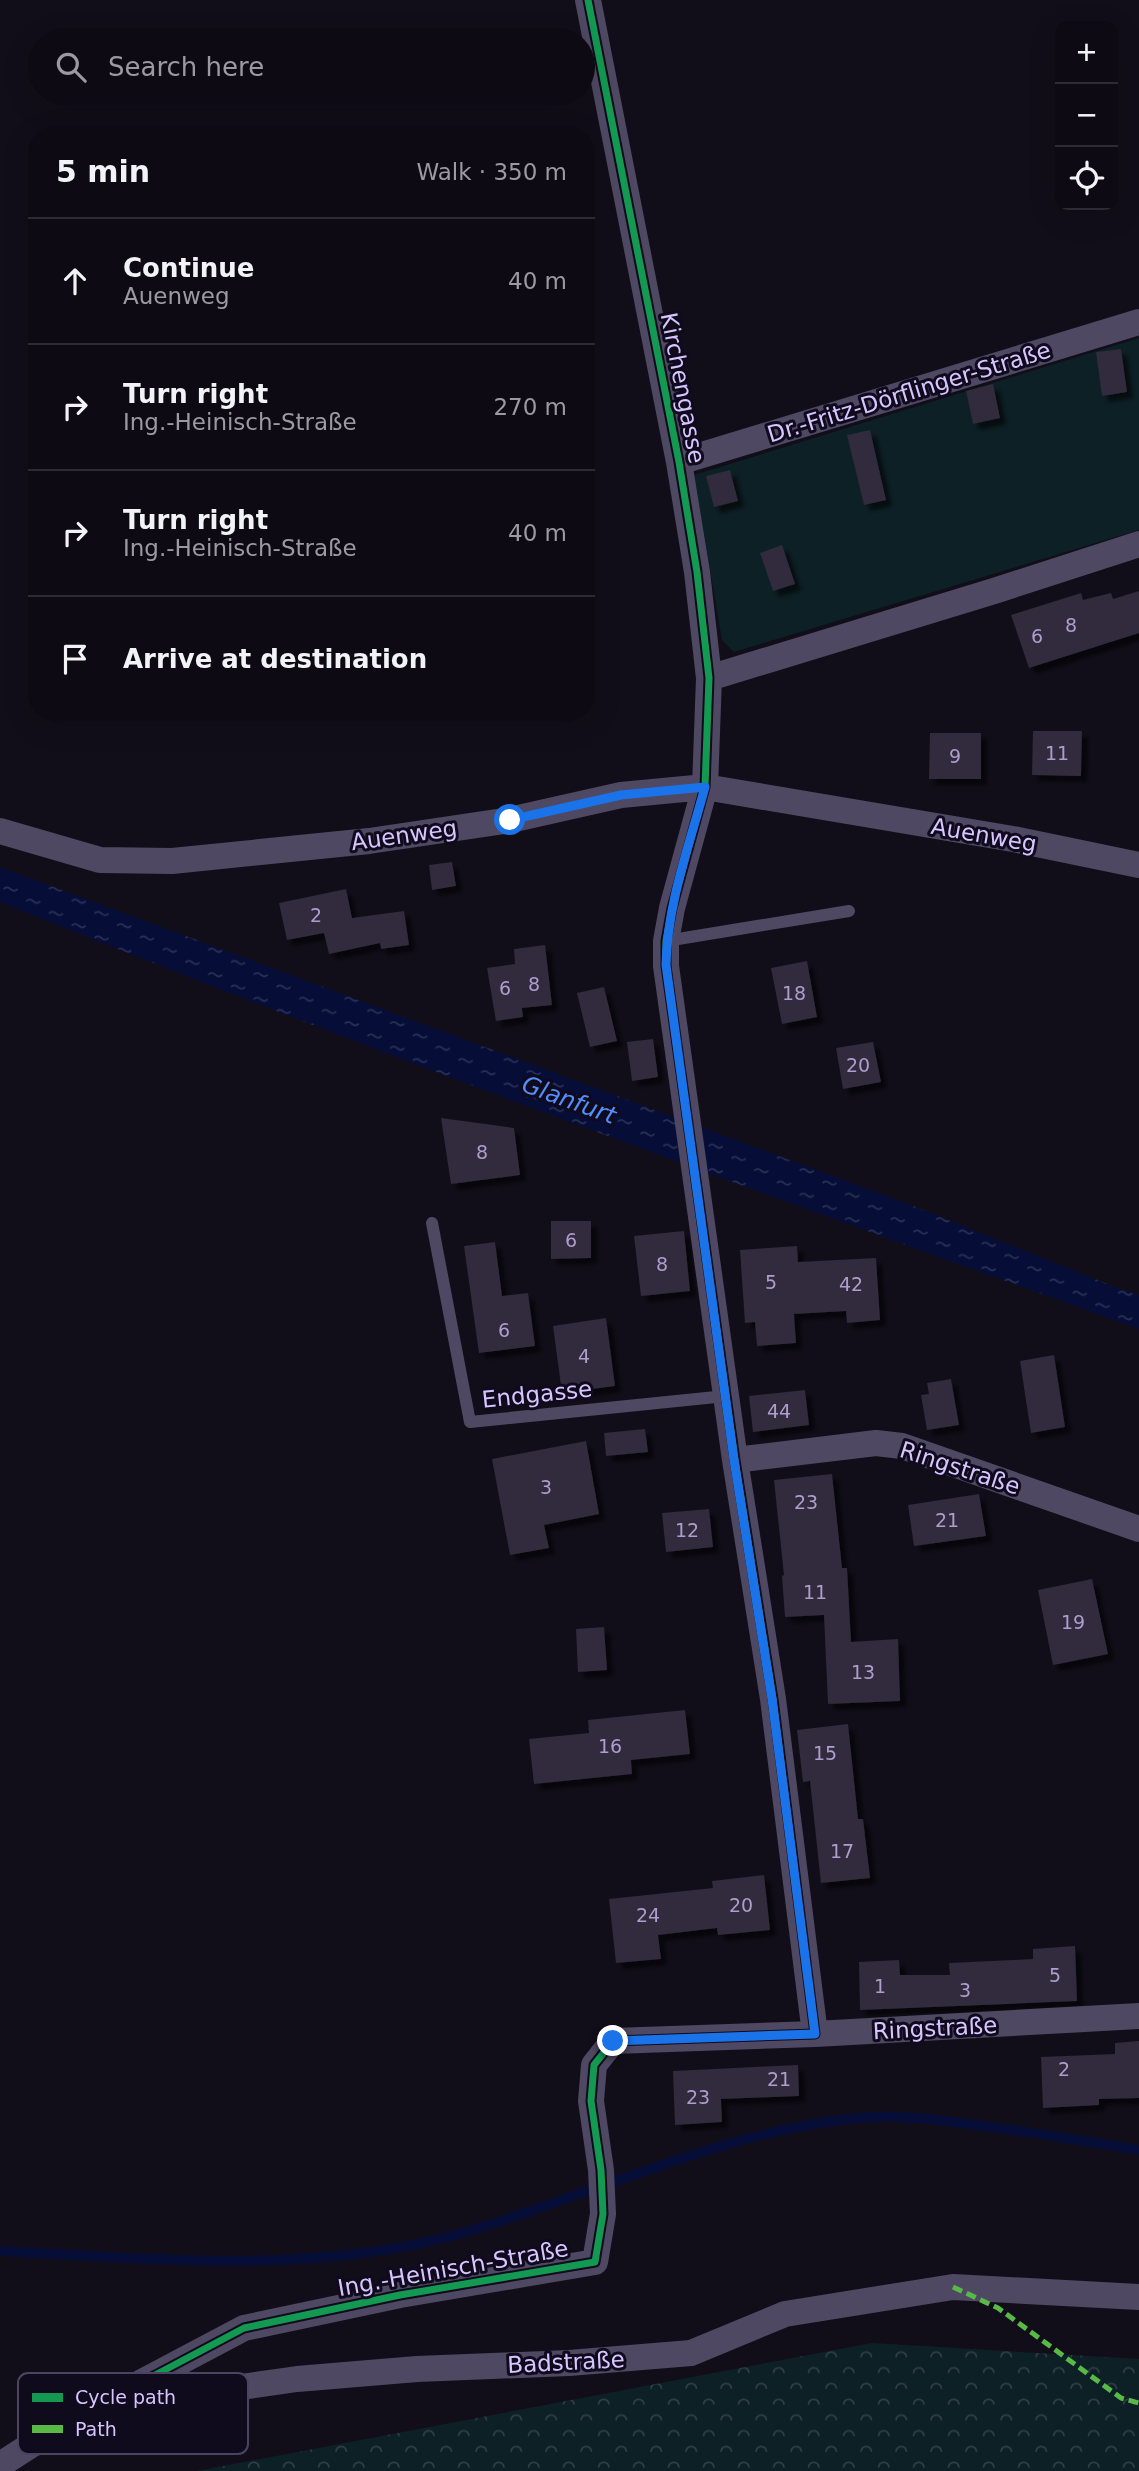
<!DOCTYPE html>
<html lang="en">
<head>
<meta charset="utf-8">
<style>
	:root { --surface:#0d0a13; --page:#16131c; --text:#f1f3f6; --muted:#9a9aa0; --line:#2d2b33 }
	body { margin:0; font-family:"DejaVu Sans",sans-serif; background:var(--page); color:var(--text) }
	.controls { position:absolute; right:21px; top:21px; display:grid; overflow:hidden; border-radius:14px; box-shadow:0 7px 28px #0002 }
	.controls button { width:63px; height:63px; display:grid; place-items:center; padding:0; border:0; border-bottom:2px solid var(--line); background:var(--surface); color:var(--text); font:35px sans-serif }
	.stop { position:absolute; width:21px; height:21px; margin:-16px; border:5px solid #1a73e8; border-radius:50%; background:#fff }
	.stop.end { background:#1a73e8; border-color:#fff; box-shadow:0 2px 7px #0008 }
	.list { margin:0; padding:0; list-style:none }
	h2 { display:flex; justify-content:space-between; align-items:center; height:91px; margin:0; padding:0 28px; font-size:30px }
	h2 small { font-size:23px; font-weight:400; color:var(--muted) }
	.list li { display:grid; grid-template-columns:46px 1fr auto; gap:21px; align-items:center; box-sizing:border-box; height:126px; padding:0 28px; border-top:2px solid var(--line) }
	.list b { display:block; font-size:26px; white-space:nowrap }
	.list p { margin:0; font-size:23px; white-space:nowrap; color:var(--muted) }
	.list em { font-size:23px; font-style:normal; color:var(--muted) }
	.icon { flex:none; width:38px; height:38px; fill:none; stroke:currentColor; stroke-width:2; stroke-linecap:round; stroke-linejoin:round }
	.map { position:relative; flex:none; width:1139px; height:2471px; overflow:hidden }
	.search { position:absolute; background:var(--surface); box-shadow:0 7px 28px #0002; left:28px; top:28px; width:567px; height:77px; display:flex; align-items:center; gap:18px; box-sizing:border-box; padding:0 24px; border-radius:38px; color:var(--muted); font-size:26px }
	.panel { position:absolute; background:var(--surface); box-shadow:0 7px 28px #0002; left:28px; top:126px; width:567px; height:595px; border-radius:28px }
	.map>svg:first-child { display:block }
</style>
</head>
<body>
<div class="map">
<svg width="1139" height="2471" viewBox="0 0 1139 2471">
	<defs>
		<pattern id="forest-crowns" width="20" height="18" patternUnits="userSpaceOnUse" patternTransform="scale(1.75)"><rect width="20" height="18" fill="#0d2025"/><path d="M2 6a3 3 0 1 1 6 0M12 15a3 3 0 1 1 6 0" fill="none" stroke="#303f46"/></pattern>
		<pattern id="water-ripples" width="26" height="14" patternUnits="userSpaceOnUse" patternTransform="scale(1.75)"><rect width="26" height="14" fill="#060e37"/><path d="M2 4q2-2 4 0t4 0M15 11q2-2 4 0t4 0" fill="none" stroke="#2a3055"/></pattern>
		<filter id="shadow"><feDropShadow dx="6" dy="6" stdDeviation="2" flood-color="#0009"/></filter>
	</defs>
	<rect width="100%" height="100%" fill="#110e19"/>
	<path fill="#0d2025" d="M1139,338V530L734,652L722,640L694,475Z"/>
	<path fill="url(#forest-crowns)" d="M872,2343L1139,2359V2471H197Z"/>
	<path fill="url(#water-ripples)" d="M0,867L911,1205L1115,1287L1139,1295V1329C757,1192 376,1054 0,902Z"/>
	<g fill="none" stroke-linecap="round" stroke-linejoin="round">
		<path stroke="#060e37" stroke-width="10" d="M0,2251C133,2258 270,2271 402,2247C454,2238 503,2221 553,2203C649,2170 748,2130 850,2119C895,2113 938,2120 983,2126C1035,2133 1087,2141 1139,2150"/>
	</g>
	<path fill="#302a3c" filter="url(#shadow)" d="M1121,349L1127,392L1102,396L1096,352Z
		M993,384L1000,418L973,424L966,391Z
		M870,430L886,500L864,505L847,435Z
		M730,470L738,501L714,507L706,476Z
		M782,545L795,584L773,591L760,553Z
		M1139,591V633L1029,668L1011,615L1081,593L1083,600L1111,593L1113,599Z
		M1033,731H1082L1081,776L1032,775Z
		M930,733H981V779H929Z
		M452,862L456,886L432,890L429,865Z
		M346,889L352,918L404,911L409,945L381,949L380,943L329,954L324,933L287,940L279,903Z
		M545,945L552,1005L522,1008L523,1017L496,1021L487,968L515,964L514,949Z
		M807,961L817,1017L782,1024L771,968Z
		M604,987L617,1041L590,1047L577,993Z
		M653,1039L658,1077L632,1081L627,1042Z
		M873,1042L881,1082L843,1089L836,1048Z
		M441,1118L514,1128L520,1175L451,1184Z
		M551,1221H591V1258L551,1259Z
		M684,1231L690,1291L641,1296L634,1236Z
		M495,1242L502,1296L528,1293L535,1346L479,1353L464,1246Z
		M797,1246L798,1262L876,1258L880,1320L847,1323L846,1311L794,1314L796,1343L757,1346L755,1322L745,1323L740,1250Z
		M606,1318L615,1386L562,1393L553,1326Z
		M1054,1355L1065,1427L1031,1433L1020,1361Z
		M951,1379L959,1425L927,1430L921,1395L929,1394L927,1383Z
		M805,1390L809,1425L753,1432L749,1396Z
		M645,1429L648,1452L606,1456L604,1433Z
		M586,1441L599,1514L544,1525L549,1548L510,1555L492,1459Z
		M832,1474L842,1568H847L851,1642L898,1639L900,1701L828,1704L824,1615L785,1617L782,1576L784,1575L774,1480Z
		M979,1494L986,1536L914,1546L908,1505Z
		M709,1509L713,1547L666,1552L662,1513Z
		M1092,1579L1108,1654L1053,1665L1038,1590Z
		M604,1627L607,1670L578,1672L576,1629Z
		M685,1710L690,1754L631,1760L632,1774L534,1784L529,1739L589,1733L588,1720Z
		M848,1724L858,1819H863L870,1878L821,1883L810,1781L803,1782L797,1730Z
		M764,1875L770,1930L718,1935L717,1928L658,1935L661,1959L616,1963L609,1899L713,1888L712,1881Z
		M1075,1946L1077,2001L860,2010L859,1962L899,1960L900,1975H950L949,1963L1033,1959V1949Z
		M1139,2041V2098L1099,2099V2105L1043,2108L1041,2057L1115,2054V2043Z
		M798,2065L799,2096L721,2099L722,2122L675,2125L673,2071Z"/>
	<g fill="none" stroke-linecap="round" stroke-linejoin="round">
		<path stroke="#4e4862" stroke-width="12" d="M666,941L849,911
			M432,1223L470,1422L726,1396"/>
		<path stroke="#4e4862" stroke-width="26" d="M679,462L1139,322
			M709,678L994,591L1139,544
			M0,831L100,860L172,861L369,841L510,820L621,795L705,787L1013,839L1139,865
			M735,1460L876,1443L902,1446L1139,1529
			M815,2034L1139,2016
			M117,2405L142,2382L244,2328L400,2295L595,2262L603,2214L601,2170L591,2101L594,2065L613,2041L815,2034L773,1699L735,1460L666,966V941L672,908L705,787L709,678L697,572L679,462L588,0
			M0,2465L31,2445L117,2405L297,2379L417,2369L569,2363L691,2353L785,2314L953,2287L1139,2297"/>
		<path stroke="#58b947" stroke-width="5" stroke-dasharray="10 5" stroke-linecap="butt" d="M953,2287L998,2308L1121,2398L1139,2403"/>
		<g stroke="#100a1d" stroke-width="11">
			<path id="cycleway" d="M117,2405L142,2382L244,2328L400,2295L595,2262L603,2214L601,2170L591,2101L594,2065L613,2041L815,2034L773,1699L735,1460L666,966V941L672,908L705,787L709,678L697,572L679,462L588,0"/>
		</g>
		<use href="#cycleway" stroke="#139951" stroke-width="7"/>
	</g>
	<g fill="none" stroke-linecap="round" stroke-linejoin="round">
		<path stroke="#1a73e8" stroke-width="9" d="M510,820L621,795L705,787C689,846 667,905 666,965L734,1460L772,1699L815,2034L613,2041"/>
	</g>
	<g text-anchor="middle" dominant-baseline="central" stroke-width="6" stroke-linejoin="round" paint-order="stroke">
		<g font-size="19" fill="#ad9ece">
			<text x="1071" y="625">8</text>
			<text x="1037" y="636">6</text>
			<text x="1057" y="753">11</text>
			<text x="955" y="756">9</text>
			<text x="316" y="915">2</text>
			<text x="534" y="984">8</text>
			<text x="505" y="988">6</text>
			<text x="794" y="993">18</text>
			<text x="858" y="1065">20</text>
			<text x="482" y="1152">8</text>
			<text x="571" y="1240">6</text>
			<text x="662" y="1264">8</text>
			<text x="771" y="1282">5</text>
			<text x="851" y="1284">42</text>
			<text x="504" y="1330">6</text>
			<text x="584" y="1356">4</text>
			<text x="779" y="1411">44</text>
			<text x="546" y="1487">3</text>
			<text x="806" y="1502">23</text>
			<text x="947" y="1520">21</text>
			<text x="687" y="1530">12</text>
			<text x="815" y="1592">11</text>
			<text x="1073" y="1622">19</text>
			<text x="863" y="1672">13</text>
			<text x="610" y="1746">16</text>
			<text x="825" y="1753">15</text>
			<text x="842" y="1851">17</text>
			<text x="741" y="1905">20</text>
			<text x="648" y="1915">24</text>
			<text x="1055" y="1975">5</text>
			<text x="880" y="1986">1</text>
			<text x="965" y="1990">3</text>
			<text x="1064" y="2069">2</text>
			<text x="779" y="2079">21</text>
			<text x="698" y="2097">23</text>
		</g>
		<g font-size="23" fill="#d7c5ff" stroke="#100a1d">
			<text transform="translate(683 388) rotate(79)">Kirchengasse</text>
			<text transform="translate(909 392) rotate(-17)">Dr.-Fritz-Dörflinger-Straße</text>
			<text transform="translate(404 835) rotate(-8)">Auenweg</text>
			<text transform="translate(984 835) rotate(10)">Auenweg</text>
			<text transform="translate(537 1394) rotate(-6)">Endgasse</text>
			<text transform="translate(960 1468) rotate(18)">Ringstraße</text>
			<text transform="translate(935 2028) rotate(-3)">Ringstraße</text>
			<text transform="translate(453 2268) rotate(-10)">Ing.-Heinisch-Straße</text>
			<text transform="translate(566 2362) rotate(-3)">Badstraße</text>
		</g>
		<g font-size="24" font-style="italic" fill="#538fff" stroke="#100a1d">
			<text transform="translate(569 1100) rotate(20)">Glanfurt</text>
		</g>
	</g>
	<rect x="18" y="2373" width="230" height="81" rx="10" fill="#100a1d" stroke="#4c4261" stroke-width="2"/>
	<rect x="32" y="2393" width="31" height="9" fill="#139951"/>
	<rect x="32" y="2425" width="31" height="8" fill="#58b947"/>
	<g font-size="19" fill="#d7c5ff">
		<text x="75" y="2404">Cycle path</text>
		<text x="75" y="2436">Path</text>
	</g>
</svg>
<div class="controls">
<button>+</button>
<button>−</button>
<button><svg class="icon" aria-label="locate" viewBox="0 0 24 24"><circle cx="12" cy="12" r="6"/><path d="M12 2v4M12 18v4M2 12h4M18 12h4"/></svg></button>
</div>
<div class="stop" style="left:510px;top:820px"></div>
<div class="stop end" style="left:613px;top:2041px"></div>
<div class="search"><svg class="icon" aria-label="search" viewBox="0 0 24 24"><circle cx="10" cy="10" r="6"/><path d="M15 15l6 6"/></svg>Search here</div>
<section class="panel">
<h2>5 min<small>Walk · 350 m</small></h2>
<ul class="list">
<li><svg class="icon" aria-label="ahead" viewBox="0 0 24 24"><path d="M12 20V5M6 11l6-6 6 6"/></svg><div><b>Continue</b><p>Auenweg</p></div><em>40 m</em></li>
<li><svg class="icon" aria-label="right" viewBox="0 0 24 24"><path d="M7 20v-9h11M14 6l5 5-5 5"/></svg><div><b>Turn right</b><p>Ing.-Heinisch-Straße</p></div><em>270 m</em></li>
<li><svg class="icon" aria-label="right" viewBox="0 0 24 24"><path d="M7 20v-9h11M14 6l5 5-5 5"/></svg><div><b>Turn right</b><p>Ing.-Heinisch-Straße</p></div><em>40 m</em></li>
<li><svg class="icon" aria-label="arrive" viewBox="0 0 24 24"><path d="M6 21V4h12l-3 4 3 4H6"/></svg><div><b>Arrive at destination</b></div></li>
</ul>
</section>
</div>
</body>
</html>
